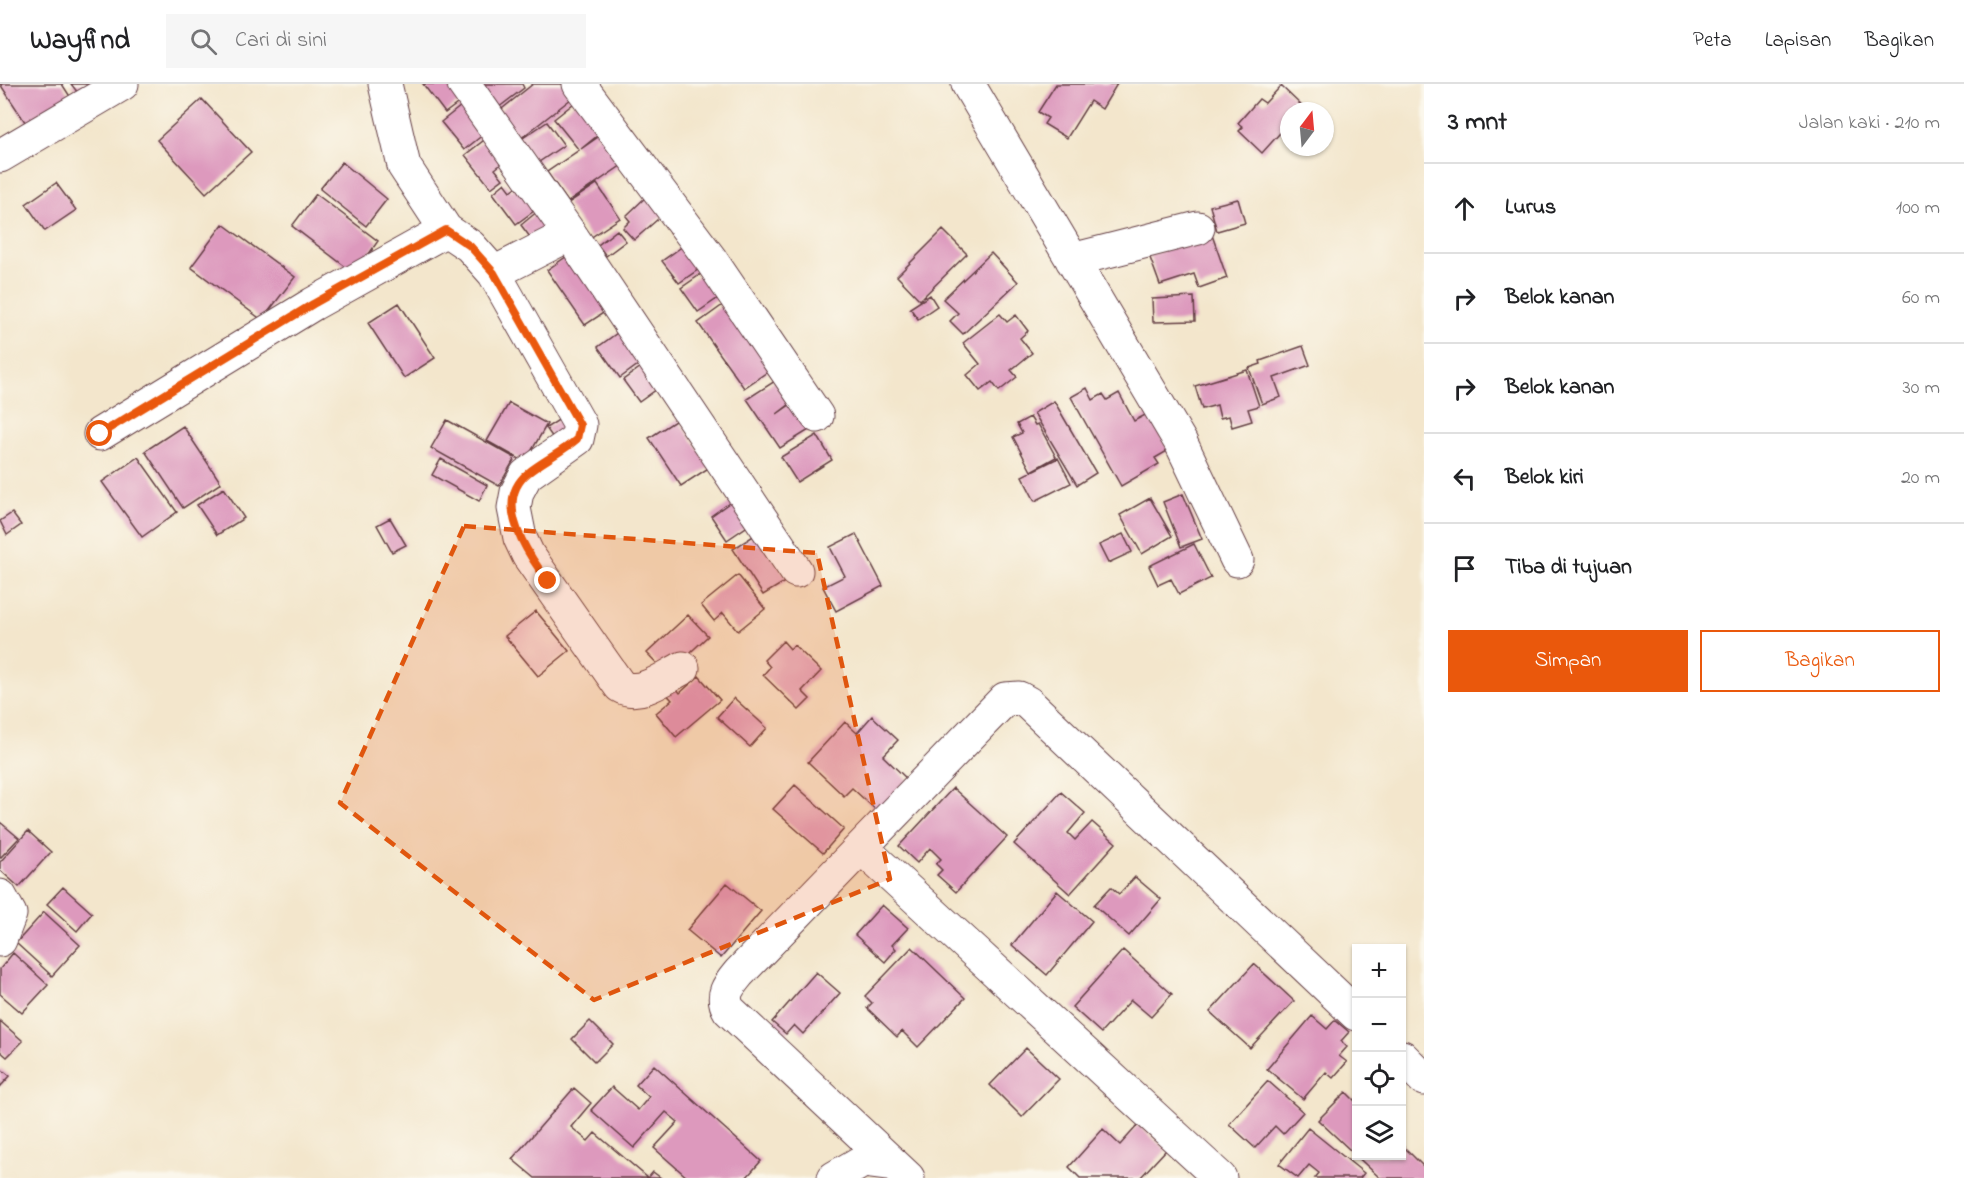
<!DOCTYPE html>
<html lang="id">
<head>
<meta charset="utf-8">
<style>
	:root { --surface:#fff; --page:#f6f6f6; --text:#202124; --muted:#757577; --line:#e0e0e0; --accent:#ea580c }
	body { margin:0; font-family:"Indie Flower",sans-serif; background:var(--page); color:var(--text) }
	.controls { position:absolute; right:18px; bottom:18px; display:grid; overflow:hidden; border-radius:0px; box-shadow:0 2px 4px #0004 }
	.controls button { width:54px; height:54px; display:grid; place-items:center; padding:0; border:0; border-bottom:2px solid var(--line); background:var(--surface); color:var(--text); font:30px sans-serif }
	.compass { position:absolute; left:1280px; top:18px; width:54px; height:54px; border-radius:50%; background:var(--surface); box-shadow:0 2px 4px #0004; rotate:16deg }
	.stop { position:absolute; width:18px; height:18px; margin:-14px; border:4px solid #ea580c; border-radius:50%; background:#fff }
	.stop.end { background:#ea580c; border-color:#fff; box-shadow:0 2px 6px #0008 }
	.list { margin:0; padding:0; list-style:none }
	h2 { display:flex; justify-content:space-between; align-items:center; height:78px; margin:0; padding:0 24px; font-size:26px }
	h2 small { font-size:20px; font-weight:400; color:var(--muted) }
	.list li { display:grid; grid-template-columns:39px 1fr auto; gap:18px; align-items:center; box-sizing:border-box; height:90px; padding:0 24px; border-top:2px solid var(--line) }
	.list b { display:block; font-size:22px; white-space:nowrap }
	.list em { font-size:20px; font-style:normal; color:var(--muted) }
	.actions { display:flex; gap:12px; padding:18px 24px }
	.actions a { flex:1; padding:14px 0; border:2px solid var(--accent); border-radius:0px; text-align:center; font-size:21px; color:var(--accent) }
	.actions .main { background:var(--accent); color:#fff }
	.icon { flex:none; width:33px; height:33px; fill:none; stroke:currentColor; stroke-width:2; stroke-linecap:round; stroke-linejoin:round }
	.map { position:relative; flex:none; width:1424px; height:1094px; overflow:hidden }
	header { display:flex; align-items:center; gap:36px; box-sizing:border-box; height:84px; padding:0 30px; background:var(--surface); border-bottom:2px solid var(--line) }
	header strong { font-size:28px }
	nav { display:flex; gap:33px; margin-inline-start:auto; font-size:21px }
	.search { width:420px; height:54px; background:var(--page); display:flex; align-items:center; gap:15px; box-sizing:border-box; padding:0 21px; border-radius:0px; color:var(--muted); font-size:22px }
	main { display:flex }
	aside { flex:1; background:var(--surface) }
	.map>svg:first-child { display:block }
</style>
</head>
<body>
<header>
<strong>Wayfind</strong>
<div class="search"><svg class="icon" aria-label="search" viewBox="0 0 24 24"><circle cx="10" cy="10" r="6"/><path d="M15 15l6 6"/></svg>Cari di sini</div>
<nav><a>Peta</a><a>Lapisan</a><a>Bagikan</a></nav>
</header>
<main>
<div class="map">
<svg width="1424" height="1094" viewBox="0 0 1424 1094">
	<rect width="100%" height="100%" fill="#fbf7ec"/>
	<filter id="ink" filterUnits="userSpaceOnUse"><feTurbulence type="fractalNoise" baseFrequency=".0167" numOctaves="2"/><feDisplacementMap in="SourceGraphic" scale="12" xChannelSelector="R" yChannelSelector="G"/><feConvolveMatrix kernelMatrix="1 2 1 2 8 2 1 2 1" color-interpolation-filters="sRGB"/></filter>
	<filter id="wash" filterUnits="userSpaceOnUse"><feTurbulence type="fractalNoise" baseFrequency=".008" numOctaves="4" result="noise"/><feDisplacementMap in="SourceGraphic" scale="24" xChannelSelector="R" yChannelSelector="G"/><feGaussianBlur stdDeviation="1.35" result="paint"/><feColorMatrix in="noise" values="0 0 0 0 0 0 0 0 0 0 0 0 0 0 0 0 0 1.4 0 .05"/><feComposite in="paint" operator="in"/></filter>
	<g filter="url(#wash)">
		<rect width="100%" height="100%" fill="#f3e6cc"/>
		<g id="blocks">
			<path fill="#dd99bd" d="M0,0H62L71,14L29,44Z
				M71,0H100L82,14Z
				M423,0H454L465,14L445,29Z
				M473,0H522L524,4L494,27Z
				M533,0H567L576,11L520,55L498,28Z
				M1056,0H1117L1102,25L1090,17L1067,54L1044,40L1048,34L1038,28Z
				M1281,2L1303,23L1300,27H1289V39L1262,69L1239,47L1243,43L1238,39L1259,15L1265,19Z
				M202,15L251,68L206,109L157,56Z
				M578,16L603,47L581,65L604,49L625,79L568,118L547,88L579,66L554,35Z
				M466,18L489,46L464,66L441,38Z
				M547,38L564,61L536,80L520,56Z
				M492,50L510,73L495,85L503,95L491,104L465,71Z
				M342,78L387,115L366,142L320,105Z
				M524,97L542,121L516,140L493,109L505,99L511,107Z
				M56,99L76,126L45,147L26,120Z
				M597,100L620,134L590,154L567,120Z
				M316,110L378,157L355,190L292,142Z
				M649,110L666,128L634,156L623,144L630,137L626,132Z
				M1238,115L1245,139L1217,147L1210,122Z
				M544,122L560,143L536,161L521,141Z
				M223,140L295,193L262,236L191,183Z
				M617,146L626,157L606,172L598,161Z
				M943,146L967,170L920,216L897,192Z
				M1212,151L1227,194L1199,204L1194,190L1160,201L1149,171Z
				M683,162L699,185L679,199L662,177Z
				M576,166L614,222L585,241L547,186Z
				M991,169L1018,198L963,250L950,237L958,229L943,215Z
				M704,188L721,212L698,228L681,204Z
				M930,211L937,222L918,235L910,224Z
				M1194,213L1195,237L1153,238L1152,215Z
				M727,218L773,284L744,304L698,239Z
				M399,219L435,274L404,294L368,239Z
				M1000,230L1007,238L1016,231L1028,247L1020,254L1032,269L1011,286L1017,293L999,307L992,298L980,307L967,291L980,280L963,259Z
				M624,244L646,275L620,294L598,263Z
				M1303,262L1310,281L1274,294L1281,313L1262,320L1249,284L1261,280L1260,277Z
				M648,278L664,300L639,318L623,296Z
				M1247,286L1259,322L1248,325L1252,337L1232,343L1229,332L1220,334L1217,321L1202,325L1195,302Z
				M775,297L790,320L777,330L797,316L814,343L780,364L747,315Z
				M1087,304L1093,316L1103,310L1107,316L1119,309L1134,337L1149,329L1169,366L1155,374L1159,380L1121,402L1071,313Z
				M1054,317L1096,389L1077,401L1034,329Z
				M509,319L547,340L525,378L487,357Z
				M563,333L576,353L560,364L546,344Z
				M1030,333L1035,341L1038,340L1056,373L1031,387L1013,353L1022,349L1017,340Z
				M678,335L710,383L681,402L649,354Z
				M447,336L515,374L499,402L431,364Z
				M183,342L221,399L183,424L145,367Z
				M817,351L832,376L797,398L781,373Z
				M138,373L177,428L142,453L102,398Z
				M1058,374L1071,399L1035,417L1022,392Z
				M441,375L487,401L479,417L432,391Z
				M224,404L244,434L217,451L197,421Z
				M1183,410L1202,455L1181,463L1163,418Z
				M1150,414L1172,452L1142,470L1120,431Z
				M732,417L749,441L727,456L711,432Z
				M12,429L21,441L7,451L0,437Z
				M390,434L406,461L392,468L377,441Z
				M758,449L788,496L763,511L733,465Z
				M856,450L883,502L836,527L823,503L845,492L830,463Z
				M1123,450L1132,468L1108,479L1099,461Z
				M1194,460L1211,494L1179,510L1171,495L1158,501L1149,482Z
				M738,491L765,525L738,547L723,529L714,537L701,521Z
				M536,527L569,567L538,592L505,552Z
				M688,531L708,552L667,590L647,569Z
				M783,557L790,565L794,561L821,587L802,607L810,615L799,626L763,591L770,583L764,576Z
				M699,592L720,616L676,653L656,629L672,616L662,605L671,598L680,609Z
				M734,614L767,644L750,663L717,633Z
				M872,632L898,656L883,672L908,696L878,728L852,704L844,712L808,678L845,638L857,649Z
				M795,701L844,745L823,769L773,725Z
				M953,704L1007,753L956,808L937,791L942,786L936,780L941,775L930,764L917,779L899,762Z
				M1061,708L1085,729L1068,749L1075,756L1092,738L1116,759L1070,810L1014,760Z
				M0,738L19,754L0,774Z
				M28,747L51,768L19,803L0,786V778Z
				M1135,793L1161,815L1129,852L1094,821L1111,803L1119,810Z
				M727,799L761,827L721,874L687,846Z
				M63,803L92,829L77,847L47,820Z
				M1057,807L1092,837L1047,891L1012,861Z
				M882,821L908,844L892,861L896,865L885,878L855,851Z
				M44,828L80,861L52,892L16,859Z
				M912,863L965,914L918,963L902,947L897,953L867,924L872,919L865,912Z
				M1123,866L1172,910L1151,933L1131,916L1101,949L1072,923Z
				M13,869L48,901L22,929L0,910V885Z
				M1254,880L1294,917L1250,964L1210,928Z
				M816,888L840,909L803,950L794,941L786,950L772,938Z
				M1312,932L1327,945L1335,936L1349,948L1341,957L1347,963L1339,972L1347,978L1333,994L1326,988L1303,1015L1267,985Z
				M0,937L23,957L7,973L0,967Z
				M590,937L613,960L595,978L572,955Z
				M1026,964L1059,995L1022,1033L990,1001Z
				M654,981L761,1077L746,1094H688L654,1064L678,1038L666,1028L634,1064L591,1026L612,1003L638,1026L649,1013L636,1001Z
				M0,984L10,992L0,1003Z
				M1268,997L1303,1028L1283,1050L1275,1042L1255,1064L1229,1040Z
				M574,1004L591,1019L571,1043L588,1057L595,1049L648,1094H535L512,1075Z
				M1346,1008L1356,1018V1072H1402V1061L1424,1083V1094H1380L1318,1036Z
				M1138,1041L1166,1066L1140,1094H1080L1069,1083L1103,1045L1120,1061Z
				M1308,1044L1364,1089L1360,1094H1315L1319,1089L1309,1081L1298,1094L1279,1080Z
				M653,1088L661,1094H648Z"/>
		</g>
	</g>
	<g filter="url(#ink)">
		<use href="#blocks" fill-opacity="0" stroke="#633d43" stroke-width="1.5"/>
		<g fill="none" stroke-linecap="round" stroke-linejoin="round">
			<g stroke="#633d43" stroke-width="35">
				<path id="minor" d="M385,0L404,82L446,146L470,162L494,189L580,341L577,355L526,391L517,408L514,424L520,454L528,471L620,602C640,614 665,593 683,584
					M464,0L570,150L796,487
					M579,0L711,176L817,332
					M968,0L1181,359L1237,476
					M0,72L122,0
					M1072,176L1198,144
					M494,189L570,150
					M100,350L313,220L446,146
					M863,765L1220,1094
					M0,812L10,830L0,856
					M1402,973L1424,995
					M834,1094L863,1077L894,1081
					M908,1094L729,926C720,911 729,901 739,889L1005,615L1019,614L1028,619L1356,930"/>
			</g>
			<use href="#minor" stroke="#fff" stroke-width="33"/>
		</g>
	</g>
	<g fill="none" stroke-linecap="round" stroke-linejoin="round" filter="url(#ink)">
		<path stroke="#ea580c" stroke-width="8" d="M100,350L313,220L446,146L470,162L494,189L580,341L577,355C562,368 543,377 528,389C492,418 528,471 548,497"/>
	</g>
	<path fill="#e0560e" fill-opacity="0.2" stroke="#e0560e" stroke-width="4.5" stroke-dasharray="12 8" stroke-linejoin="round" d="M464,442L817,469L890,795L594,916L340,719Z"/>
</svg>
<div class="controls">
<button>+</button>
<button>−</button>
<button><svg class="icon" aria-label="locate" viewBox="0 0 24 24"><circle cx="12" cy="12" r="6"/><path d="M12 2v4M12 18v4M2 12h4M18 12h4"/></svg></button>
<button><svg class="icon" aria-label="layers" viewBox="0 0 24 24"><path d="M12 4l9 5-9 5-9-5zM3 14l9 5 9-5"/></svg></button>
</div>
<svg class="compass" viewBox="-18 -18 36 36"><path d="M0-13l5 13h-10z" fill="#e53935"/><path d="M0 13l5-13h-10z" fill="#757577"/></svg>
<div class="stop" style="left:100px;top:350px"></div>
<div class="stop end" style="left:548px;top:497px"></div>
</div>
<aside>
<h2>3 mnt<small>Jalan kaki · 210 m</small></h2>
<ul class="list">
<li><svg class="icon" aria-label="ahead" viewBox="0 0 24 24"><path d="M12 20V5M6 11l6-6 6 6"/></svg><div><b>Lurus</b></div><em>100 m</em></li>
<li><svg class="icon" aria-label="right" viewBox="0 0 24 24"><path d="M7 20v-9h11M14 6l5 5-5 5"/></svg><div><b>Belok kanan</b></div><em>60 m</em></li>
<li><svg class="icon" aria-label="right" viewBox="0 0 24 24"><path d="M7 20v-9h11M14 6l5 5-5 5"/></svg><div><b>Belok kanan</b></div><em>30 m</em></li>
<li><svg class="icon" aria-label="left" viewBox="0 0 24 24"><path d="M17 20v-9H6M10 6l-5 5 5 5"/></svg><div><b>Belok kiri</b></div><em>20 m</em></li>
<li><svg class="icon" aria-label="arrive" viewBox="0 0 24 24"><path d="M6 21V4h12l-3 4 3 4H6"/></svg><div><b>Tiba di tujuan</b></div></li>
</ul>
<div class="actions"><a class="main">Simpan</a><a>Bagikan</a></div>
</aside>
</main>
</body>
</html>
